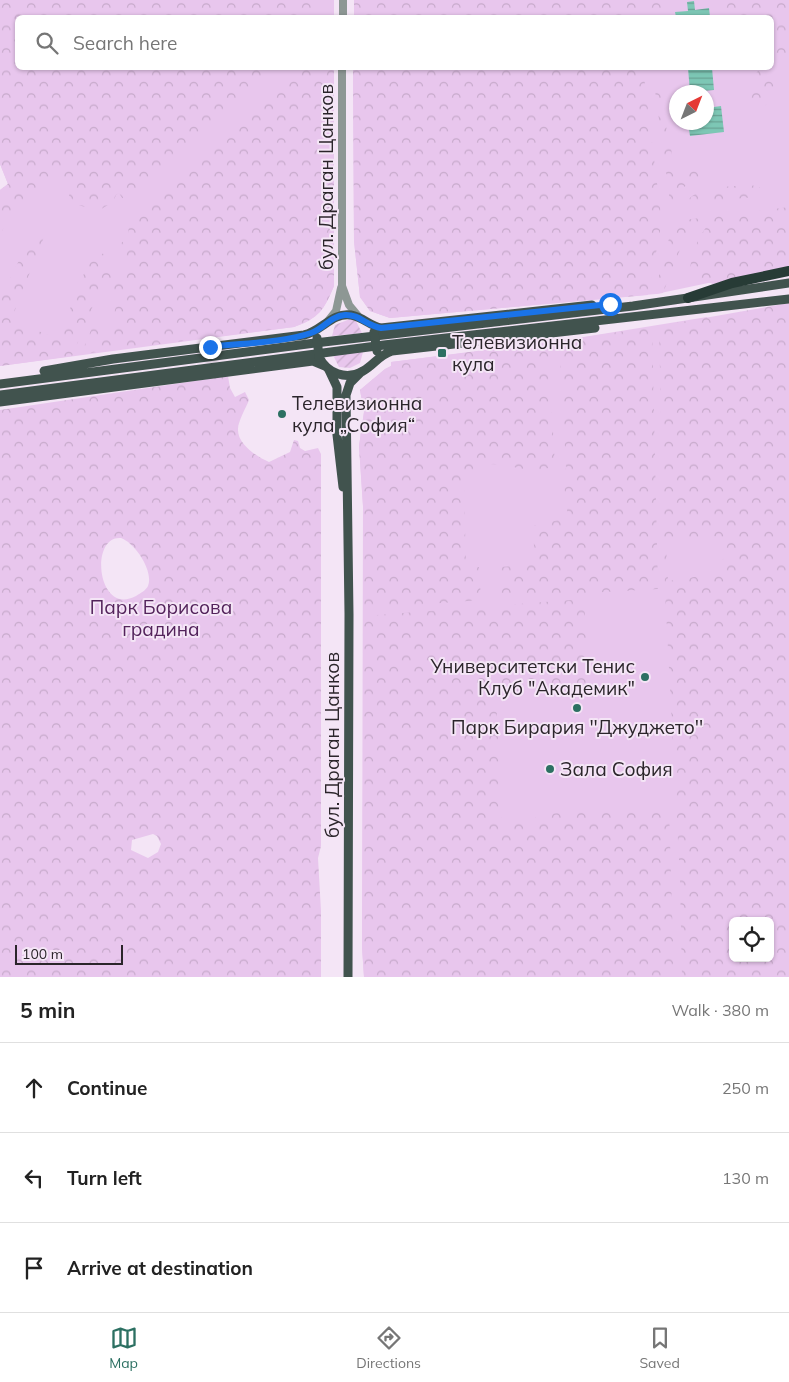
<!DOCTYPE html>
<html lang="en">
<head>
<meta charset="utf-8">
<style>
	:root { --surface:#fff; --page:#f6f6f6; --text:#222; --muted:#767676; --line:#e0e0e0; --accent:#2c7062 }
	body { margin:0; font-family:Mulish,sans-serif; background:var(--page); color:var(--text) }
	.controls { position:absolute; right:15px; bottom:15px; display:grid; overflow:hidden; border-radius:8px; box-shadow:0 1px 4px #0004 }
	.controls button { width:45px; height:45px; display:grid; place-items:center; padding:0; border:0; border-bottom:1px solid var(--line); background:var(--surface); color:var(--text); font:25px sans-serif }
	.compass { position:absolute; left:669px; top:85px; width:45px; height:45px; border-radius:50%; background:var(--surface); box-shadow:0 1px 4px #0004; rotate:42deg }
	.scale { position:absolute; left:15px; bottom:12px; width:108px; box-sizing:border-box; padding-left:5px; border:2px solid #2b252b; border-top:0; font-size:14px; line-height:18px; white-space:nowrap; color:#2b252b; -webkit-text-stroke:4px #f4e5f6; paint-order:stroke }
	.stop { position:absolute; width:15px; height:15px; margin:-11px; border:4px solid #1a73e8; border-radius:50%; background:#fff }
	.stop.end { background:#1a73e8; border-color:#fff; box-shadow:0 1px 5px #0008 }
	.list { margin:0; padding:0; list-style:none }
	h2 { display:flex; justify-content:space-between; align-items:center; height:65px; margin:0; padding:0 20px; font-size:21px }
	h2 small { font-size:16px; font-weight:400; color:var(--muted) }
	.list li { display:grid; grid-template-columns:32px 1fr auto; gap:15px; align-items:center; box-sizing:border-box; height:90px; padding:0 20px; border-top:1px solid var(--line) }
	.list b { display:block; font-size:19px; white-space:nowrap }
	.list em { font-size:16px; font-style:normal; color:var(--muted) }
	.icon { flex:none; width:28px; height:28px; fill:none; stroke:currentColor; stroke-width:2; stroke-linecap:round; stroke-linejoin:round }
	.map { position:relative; flex:none; width:789px; height:977px; overflow:hidden }
	.search { position:absolute; background:var(--surface); box-shadow:0 1px 4px #0004; left:15px; right:15px; top:15px; height:55px; display:flex; align-items:center; gap:12px; box-sizing:border-box; padding:0 18px; border-radius:8px; color:var(--muted); font-size:19px }
	.sheet { height:335px; background:var(--surface) }
	nav { display:flex; justify-content:space-around; align-items:center; box-sizing:border-box; height:70px; border-top:1px solid var(--line); background:var(--surface); font-size:14px; color:var(--muted) }
	nav a { display:grid; justify-items:center; gap:2px }
	nav .on { color:var(--accent) }
	.map>svg:first-child { display:block }
</style>
</head>
<body>
<div class="map">
<svg width="789" height="977" viewBox="0 0 789 977">
	<defs>
		<pattern id="forest-crowns" width="20" height="18" patternUnits="userSpaceOnUse" patternTransform="scale(1.25)"><rect width="20" height="18" fill="#e8c6ed"/><path d="M2 6a3 3 0 1 1 6 0M12 15a3 3 0 1 1 6 0" fill="none" stroke="#c7aacb"/></pattern>
		<pattern id="garden-furrows" width="10" height="10" patternUnits="userSpaceOnUse" patternTransform="scale(1.25)"><rect width="10" height="10" fill="#e8c6ed"/><path d="M-1 1l2-2M0 10L10 0M9 11l2-2" fill="none" stroke="#c7aacb"/></pattern>
		<pattern id="water-rules" width="6" height="5" patternUnits="userSpaceOnUse" patternTransform="scale(1.25)"><rect width="6" height="5" fill="#7dc7b5"/><path d="M0 2.5h6" fill="none" stroke="#67a193"/></pattern>
	</defs>
	<rect width="100%" height="100%" fill="#f4e5f6"/>
	<path fill="#e8c6ed" fill-rule="evenodd" d="M0,0H334V17L18,18V68H334V286C324,310 319,318 294,327L0,366V190L8,184L0,164Z
		M354,0H789V266L656,294L390,318L370,311L360,297L354,241L353,68H772V18H354ZM676,92H706V122H676Z
		M707,317L789,977H364L362,947L363,506L359,446L364,412L360,390L385,369L391,366V362L559,341ZM733,921H770V958H733Z"/>
	<path fill="url(#forest-crowns)" fill-rule="evenodd" d="M0,0H314V17L18,18V68H280L128,199L122,198L119,193L116,195L113,202L98,211L75,204L69,196L71,187L68,179L61,175L37,185L33,193L17,207L0,234V190L8,184L0,164Z
		M354,0H636L638,17H354Z
		M646,0H665L663,17H648Z
		M789,0V63L783,60L772,64V18L729,17L724,6L720,5L719,1Z
		M305,68H334V286C324,310 319,318 294,327L81,354L94,323L113,328V318L118,298L110,289L99,291L72,356L0,366V301L17,264L32,242L34,233L44,237L11,320L58,339L91,256L98,253L104,254L111,276L122,277L124,265L119,257L118,246L128,237L129,222Z
		M353,68H643L661,216L660,232L648,295L390,318L370,311L360,297L354,241Z
		M761,68H768L765,73L773,83L775,91C768,101 767,110 753,108L749,103L753,90L758,83L756,73Z
		M657,77H662L661,83L668,141L671,147L674,172L707,169L704,176L682,188L672,203L670,202L654,83Z
		M745,185L758,186L764,192V196L686,204C693,186 729,187 745,185Z
		M789,207V266L713,284L694,276L690,271C691,252 702,226 718,216Z
		M701,218L702,222L681,247L663,293L656,294C657,281 668,230 678,223C684,219 693,219 701,218Z
		M789,303V977H682L680,879L665,592L659,326ZM705,536L724,537C734,574 694,578 668,581L666,545ZM733,921H770V958H733Z
		M652,327L658,589L500,598L499,567L537,564L531,526L568,518L563,476L566,468L559,341Z
		M548,342L555,467C547,468 539,470 531,470C503,467 477,452 464,488L466,567H479L481,600L363,609V506L359,446L364,412L360,390L385,369L391,366V362Z
		M228,376L230,388L235,397L245,392L249,400C246,408 238,421 238,429C237,444 257,457 269,462L290,452L294,440L298,441L300,448L305,451L318,448L321,454V846L318,858L321,911V977H0V410ZM121,538C135,543 154,571 148,586C146,590 141,593 136,596C97,617 89,535 121,538ZM153,834L157,836L161,844L158,852L148,858L131,850L132,840Z
		M584,599L589,690L496,695L502,822L531,820L543,814L669,807L674,977H364L362,947L364,616Z"/>
	<path fill="url(#garden-furrows)" d="M350,319L356,321L362,333L332,336L335,325Z
		M363,352L360,363L350,368L339,367L333,355Z"/>
	<path fill="url(#water-rules)" d="M694,1L695,10L709,8L710,17H676L675,12L688,11L687,2Z
		M688,68H712L714,90L690,92Z
		M721,106L724,132L690,136L688,123L706,122L707,108Z"/>
	<g fill="none" stroke-linecap="round" stroke-linejoin="round">
		<path stroke="#8d9794" stroke-width="8" d="M343,18V0
			M342,68V286L349,305L359,317
			M328,321L336,311L341,288"/>
		<path stroke="#41534e" stroke-width="9" d="M319,357C327,373 346,381 363,371C374,365 379,355 392,351L595,328
			M329,370L337,387V435L343,487
			M44,371L113,359L304,335C322,331 332,312 351,315C363,317 370,326 381,328L592,305
			M0,384L315,343L633,306L789,283
			M0,395L384,345L789,299
			M0,402L313,361L325,366
			M348,977L349,614L346,395L350,383L361,372"/>
		<path stroke="#273b36" stroke-width="10" d="M688,298L732,283L789,271"/>
		<path stroke="#41534e" stroke-width="9" d="M374,332L377,351
			M317,338L319,357"/>
	</g>
	<g fill="none" stroke-linecap="round" stroke-linejoin="round">
		<path stroke="#1a73e8" stroke-width="6" d="M210,347C241,343 282,343 311,333C324,329 330,316 345,315C359,314 367,326 381,328L610,304"/>
	</g>
	<g fill="#2c7062" stroke="#f4e5f6" stroke-width="2">
		<rect x="437" y="348" width="10" height="10" rx="2.5"/>
		<circle cx="282" cy="414" r="5"/>
		<circle cx="645" cy="677" r="5"/>
		<circle cx="577" cy="708" r="5"/>
		<circle cx="550" cy="769" r="5"/>
	</g>
	<g text-anchor="middle" dominant-baseline="central" stroke-width="4" stroke-linejoin="round" paint-order="stroke">
		<g font-size="19" fill="#2b252b" stroke="#f4e5f6">
			<text transform="translate(326 177) rotate(-90)">бул. Драган Цанков</text>
			<text transform="translate(332 745) rotate(-90)">бул. Драган Цанков</text>
		</g>
		<g font-size="19" fill="#2b252b" stroke="#f4e5f6" text-anchor="start">
			<text x="452" y="342">Телевизионна<tspan x="452" dy="22">кула</tspan></text>
			<text x="292" y="403">Телевизионна<tspan x="292" dy="22">кула „София“</tspan></text>
			<text x="635" y="666" text-anchor="end">Университетски Тенис<tspan x="635" dy="22">Клуб "Академик"</tspan></text>
			<text x="577" y="727" text-anchor="middle">Парк Бирария ''Джуджето''</text>
			<text x="560" y="769">Зала София</text>
		</g>
		<g font-size="19" fill="#53235b" stroke="#f4e5f6">
			<text x="161" y="607">Парк Борисова<tspan x="161" dy="22">градина</tspan></text>
		</g>
	</g>
</svg>
<div class="controls">
<button><svg class="icon" aria-label="locate" viewBox="0 0 24 24"><circle cx="12" cy="12" r="6"/><path d="M12 2v4M12 18v4M2 12h4M18 12h4"/></svg></button>
</div>
<svg class="compass" viewBox="-18 -18 36 36"><path d="M0-13l5 13h-10z" fill="#e53935"/><path d="M0 13l5-13h-10z" fill="#767676"/></svg>
<div class="scale">100 m</div>
<div class="stop" style="left:610px;top:304px"></div>
<div class="stop end" style="left:210px;top:347px"></div>
<div class="search"><svg class="icon" aria-label="search" viewBox="0 0 24 24"><circle cx="10" cy="10" r="6"/><path d="M15 15l6 6"/></svg>Search here</div>
</div>
<section class="sheet">
<h2>5 min<small>Walk · 380 m</small></h2>
<ul class="list">
<li><svg class="icon" aria-label="ahead" viewBox="0 0 24 24"><path d="M12 20V5M6 11l6-6 6 6"/></svg><div><b>Continue</b></div><em>250 m</em></li>
<li><svg class="icon" aria-label="left" viewBox="0 0 24 24"><path d="M17 20v-9H6M10 6l-5 5 5 5"/></svg><div><b>Turn left</b></div><em>130 m</em></li>
<li><svg class="icon" aria-label="arrive" viewBox="0 0 24 24"><path d="M6 21V4h12l-3 4 3 4H6"/></svg><div><b>Arrive at destination</b></div></li>
</ul>
</section>
<nav>
<a class="on"><svg class="icon" aria-label="map" viewBox="0 0 24 24"><path d="M3 6l6-2 6 2 6-2v14l-6 2-6-2-6 2zM9 4v14M15 6v14"/></svg>Map</a>
<a><svg class="icon" aria-label="directions" viewBox="0 0 24 24"><path d="M12 3l9 9-9 9-9-9zM9 14v-3h6M13 9l2 2-2 2"/></svg>Directions</a>
<a><svg class="icon" aria-label="saved" viewBox="0 0 24 24"><path d="M7 4h10v16l-5-4-5 4z"/></svg>Saved</a>
</nav>
</body>
</html>
